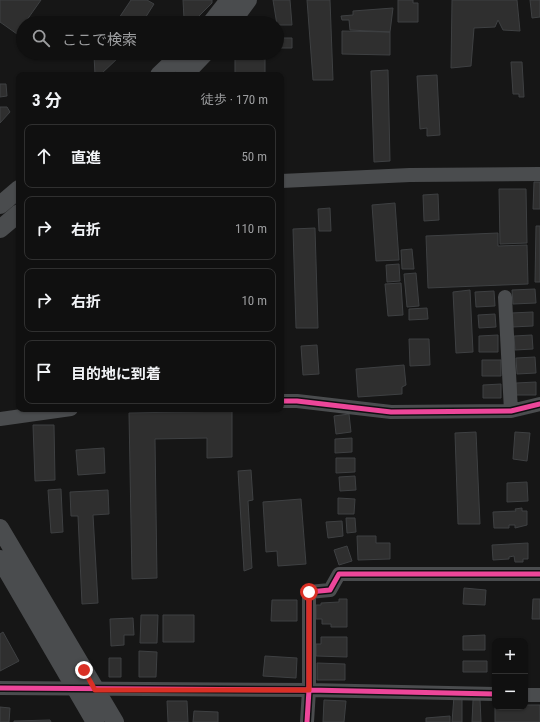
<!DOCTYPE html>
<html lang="ja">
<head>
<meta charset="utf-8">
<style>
	:root { --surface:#101010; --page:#191919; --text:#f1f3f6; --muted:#9c9d9f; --line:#303030 }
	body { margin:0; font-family:"Roboto Condensed","Noto Sans JP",sans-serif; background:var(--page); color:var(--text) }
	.controls { position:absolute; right:12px; bottom:12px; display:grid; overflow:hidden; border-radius:8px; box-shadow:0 1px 3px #0004 }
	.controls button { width:36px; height:36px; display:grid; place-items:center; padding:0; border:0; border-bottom:1px solid var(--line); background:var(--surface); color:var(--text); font:20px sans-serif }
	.stop { position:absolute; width:12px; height:12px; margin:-9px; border:3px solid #d93025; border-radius:50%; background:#fff }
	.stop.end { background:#d93025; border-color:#fff; box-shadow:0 1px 4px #0008 }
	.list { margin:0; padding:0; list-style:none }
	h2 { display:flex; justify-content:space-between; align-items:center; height:52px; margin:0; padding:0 16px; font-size:17px }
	h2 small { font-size:13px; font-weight:400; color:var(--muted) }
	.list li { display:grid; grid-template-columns:26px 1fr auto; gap:12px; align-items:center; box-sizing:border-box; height:64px; margin:0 8px 8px; padding:0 8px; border:1px solid var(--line); border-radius:8px }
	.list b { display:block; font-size:15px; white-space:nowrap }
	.list em { font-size:13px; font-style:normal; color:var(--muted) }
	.icon { flex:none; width:22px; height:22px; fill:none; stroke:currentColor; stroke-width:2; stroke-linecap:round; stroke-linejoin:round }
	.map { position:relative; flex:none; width:540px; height:722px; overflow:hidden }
	.search { position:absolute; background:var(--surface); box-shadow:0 1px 3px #0004; left:16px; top:16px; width:268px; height:44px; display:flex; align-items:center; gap:10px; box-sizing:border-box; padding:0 14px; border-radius:22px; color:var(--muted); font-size:15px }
	.panel { position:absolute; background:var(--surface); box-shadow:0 1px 3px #0004; left:16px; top:72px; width:268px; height:340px; border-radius:8px }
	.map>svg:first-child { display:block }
</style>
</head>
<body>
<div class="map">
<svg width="540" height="722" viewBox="0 0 540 722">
	<rect width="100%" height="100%" fill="#161616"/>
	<path fill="#2f2f2f" stroke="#3e4042" d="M0,0H41L17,34L0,22Z
		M131,0H147L154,4L142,23H127L119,18Z
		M183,0H212V3L198,17L184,19Z
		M273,0H290L292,25H277Z
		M307,0H330L333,80H313Z
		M398,0H413V3H418V22H398Z
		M452,0H517L520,31L503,30L498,20L495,27L474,28L471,66L451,68Z
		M530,0H540V17L532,18Z
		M393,8L390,32L350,30L349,20H342L341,16L353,15V11Z
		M342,31L390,32V55L342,54Z
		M280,38H292V48H280Z
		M95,53H111L119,57L100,75H95L94,55Z
		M235,57L265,58V75H235Z
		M511,62H522L524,97H519V94H513Z
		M388,70L390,161L374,162L371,71Z
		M437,75L440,135L427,136V128L420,129L417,76Z
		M0,84H6L7,96L0,97Z
		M0,107H7L10,112L0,123Z
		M534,182H540V209H533Z
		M499,189H526L527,243L500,244Z
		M438,194L439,220L424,221L423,195Z
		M395,203L399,260L376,261L372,205Z
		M330,208L331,231H319L318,209Z
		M536,226H540V282H535Z
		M315,228L318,328H296L293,229Z
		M498,233V246L527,245L528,284L428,288L426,236Z
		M412,249L414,269H402L401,250Z
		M399,264L400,281L387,282L386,265Z
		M416,273L419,306L407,307L404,274Z
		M401,283L403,315L388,316L385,284Z
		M535,289L536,303L513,304L512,290Z
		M470,290L473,352L456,353L453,292Z
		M494,291L495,306L476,307L475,292Z
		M427,308L428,319L409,320V309Z
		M533,312V326L512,327L511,313Z
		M495,314L496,327L479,328L478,315Z
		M498,335V352H479V336Z
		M532,335L533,349L515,350L514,336Z
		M409,339H429L430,365L410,366Z
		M317,345L319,374L303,375L301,346Z
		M535,357L536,373L517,374L516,358Z
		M482,360H501V376H482Z
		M404,365L406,385L402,387V394L358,397L356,369Z
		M536,382V395H516V383Z
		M501,384V398H483V385Z
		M232,411V457L207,458V438L155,439L157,578L132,579L129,413Z
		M349,414L351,432L336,434L334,416Z
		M33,425H54L55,480L35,481Z
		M476,432L480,524H458L455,433Z
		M515,432L530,433L527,461L513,459Z
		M352,438V452L335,453V439Z
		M104,448L105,473L78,475L76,450Z
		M336,458H355V472L336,473Z
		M251,470L253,500L248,501L252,568L244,571L238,471Z
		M355,476L356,490L340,491L339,477Z
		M527,482L528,501L507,502V483Z
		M61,489L63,532L51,533L48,490Z
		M108,490L109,514L93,515L98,603L82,604L78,516H71L70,492Z
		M338,498L355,499L354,514H338Z
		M301,499L306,564L278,566L277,551L266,552L263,502Z
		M522,508V511H527V525L515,528V525H509V528H494L493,512L516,511L515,509Z
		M346,518H355L356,532L347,533Z
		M342,521L343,536L328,538L326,522Z
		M357,536H376V543H390V559L358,560Z
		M528,543V559H523V562H515L514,556L509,557V559L493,560L492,545Z
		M347,546L352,561L339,565L334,550Z
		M464,588L486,590L485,605L463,604Z
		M339,599H347V627H331V624H322V619H316V605H321V603L339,602Z
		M533,599H540V619H532Z
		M272,600H297V621H271Z
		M141,615H158L157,643H140Z
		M163,615H194V642H163Z
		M133,618L134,635H124V645L111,646L110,619Z
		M3,632L19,661L0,671V634Z
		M485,635V650H463V636Z
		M321,637H347V657L316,656V644H321Z
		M139,651L157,652L156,677H139Z
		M265,656L297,658L296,678L263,676Z
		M109,658H121V677H109Z
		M463,661H487V672H463Z
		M317,663L345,664V680H317Z
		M454,696H462V722H452Z
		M480,699L481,722H472L473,700Z
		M324,700L346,701L344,722H323Z
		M167,701H187L188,722H168Z
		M525,705H540V722H495V706L525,707Z
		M0,707L10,708L9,722H0Z
		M194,711L218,712V722H193Z
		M450,716V722H426V718Z
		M50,720L51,722H14V721Z"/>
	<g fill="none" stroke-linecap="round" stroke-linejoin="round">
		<path stroke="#4a4c4e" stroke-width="14" d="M281,181L410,175L540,174
			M505,297L511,411
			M281,401H297L391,412L511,411L540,404
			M0,419L71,409
			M0,688L309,690L495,694
			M525,695H540
			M307,722L309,690V592L330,590L339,574H540"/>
		<path stroke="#4a4c4e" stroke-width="18" d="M211,23L229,0
			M231,23L248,0
			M159,75L182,53
			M184,75L205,53
			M0,205L19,189
			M0,229L19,213
			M0,528L115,722
			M0,559L95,722"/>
		<g stroke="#101012" stroke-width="8">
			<path id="cycleway" d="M281,401H297L391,412L511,411L540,404
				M0,688L309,690L495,694
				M307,722L309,690V592L330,590L339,574H540"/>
		</g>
		<use href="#cycleway" stroke="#ed469a" stroke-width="5"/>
	</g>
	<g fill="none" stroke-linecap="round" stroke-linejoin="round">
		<path stroke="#d93025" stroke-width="5" d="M84,670L95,690H309V592"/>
	</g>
</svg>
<div class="controls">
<button>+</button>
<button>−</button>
</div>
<div class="stop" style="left:309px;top:592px"></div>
<div class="stop end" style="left:84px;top:670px"></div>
<div class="search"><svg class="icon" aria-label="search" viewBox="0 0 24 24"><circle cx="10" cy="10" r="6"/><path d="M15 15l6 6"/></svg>ここで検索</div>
<section class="panel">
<h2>3 分<small>徒歩 · 170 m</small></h2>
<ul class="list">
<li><svg class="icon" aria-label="ahead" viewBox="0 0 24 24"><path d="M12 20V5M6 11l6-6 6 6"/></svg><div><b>直進</b></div><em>50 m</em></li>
<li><svg class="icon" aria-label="right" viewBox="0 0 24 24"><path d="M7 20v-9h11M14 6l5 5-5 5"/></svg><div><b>右折</b></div><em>110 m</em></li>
<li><svg class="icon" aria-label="right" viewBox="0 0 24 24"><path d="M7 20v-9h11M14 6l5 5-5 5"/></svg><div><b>右折</b></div><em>10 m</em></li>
<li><svg class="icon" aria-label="arrive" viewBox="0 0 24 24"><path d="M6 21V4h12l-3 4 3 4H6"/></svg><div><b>目的地に到着</b></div></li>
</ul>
</section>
</div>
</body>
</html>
